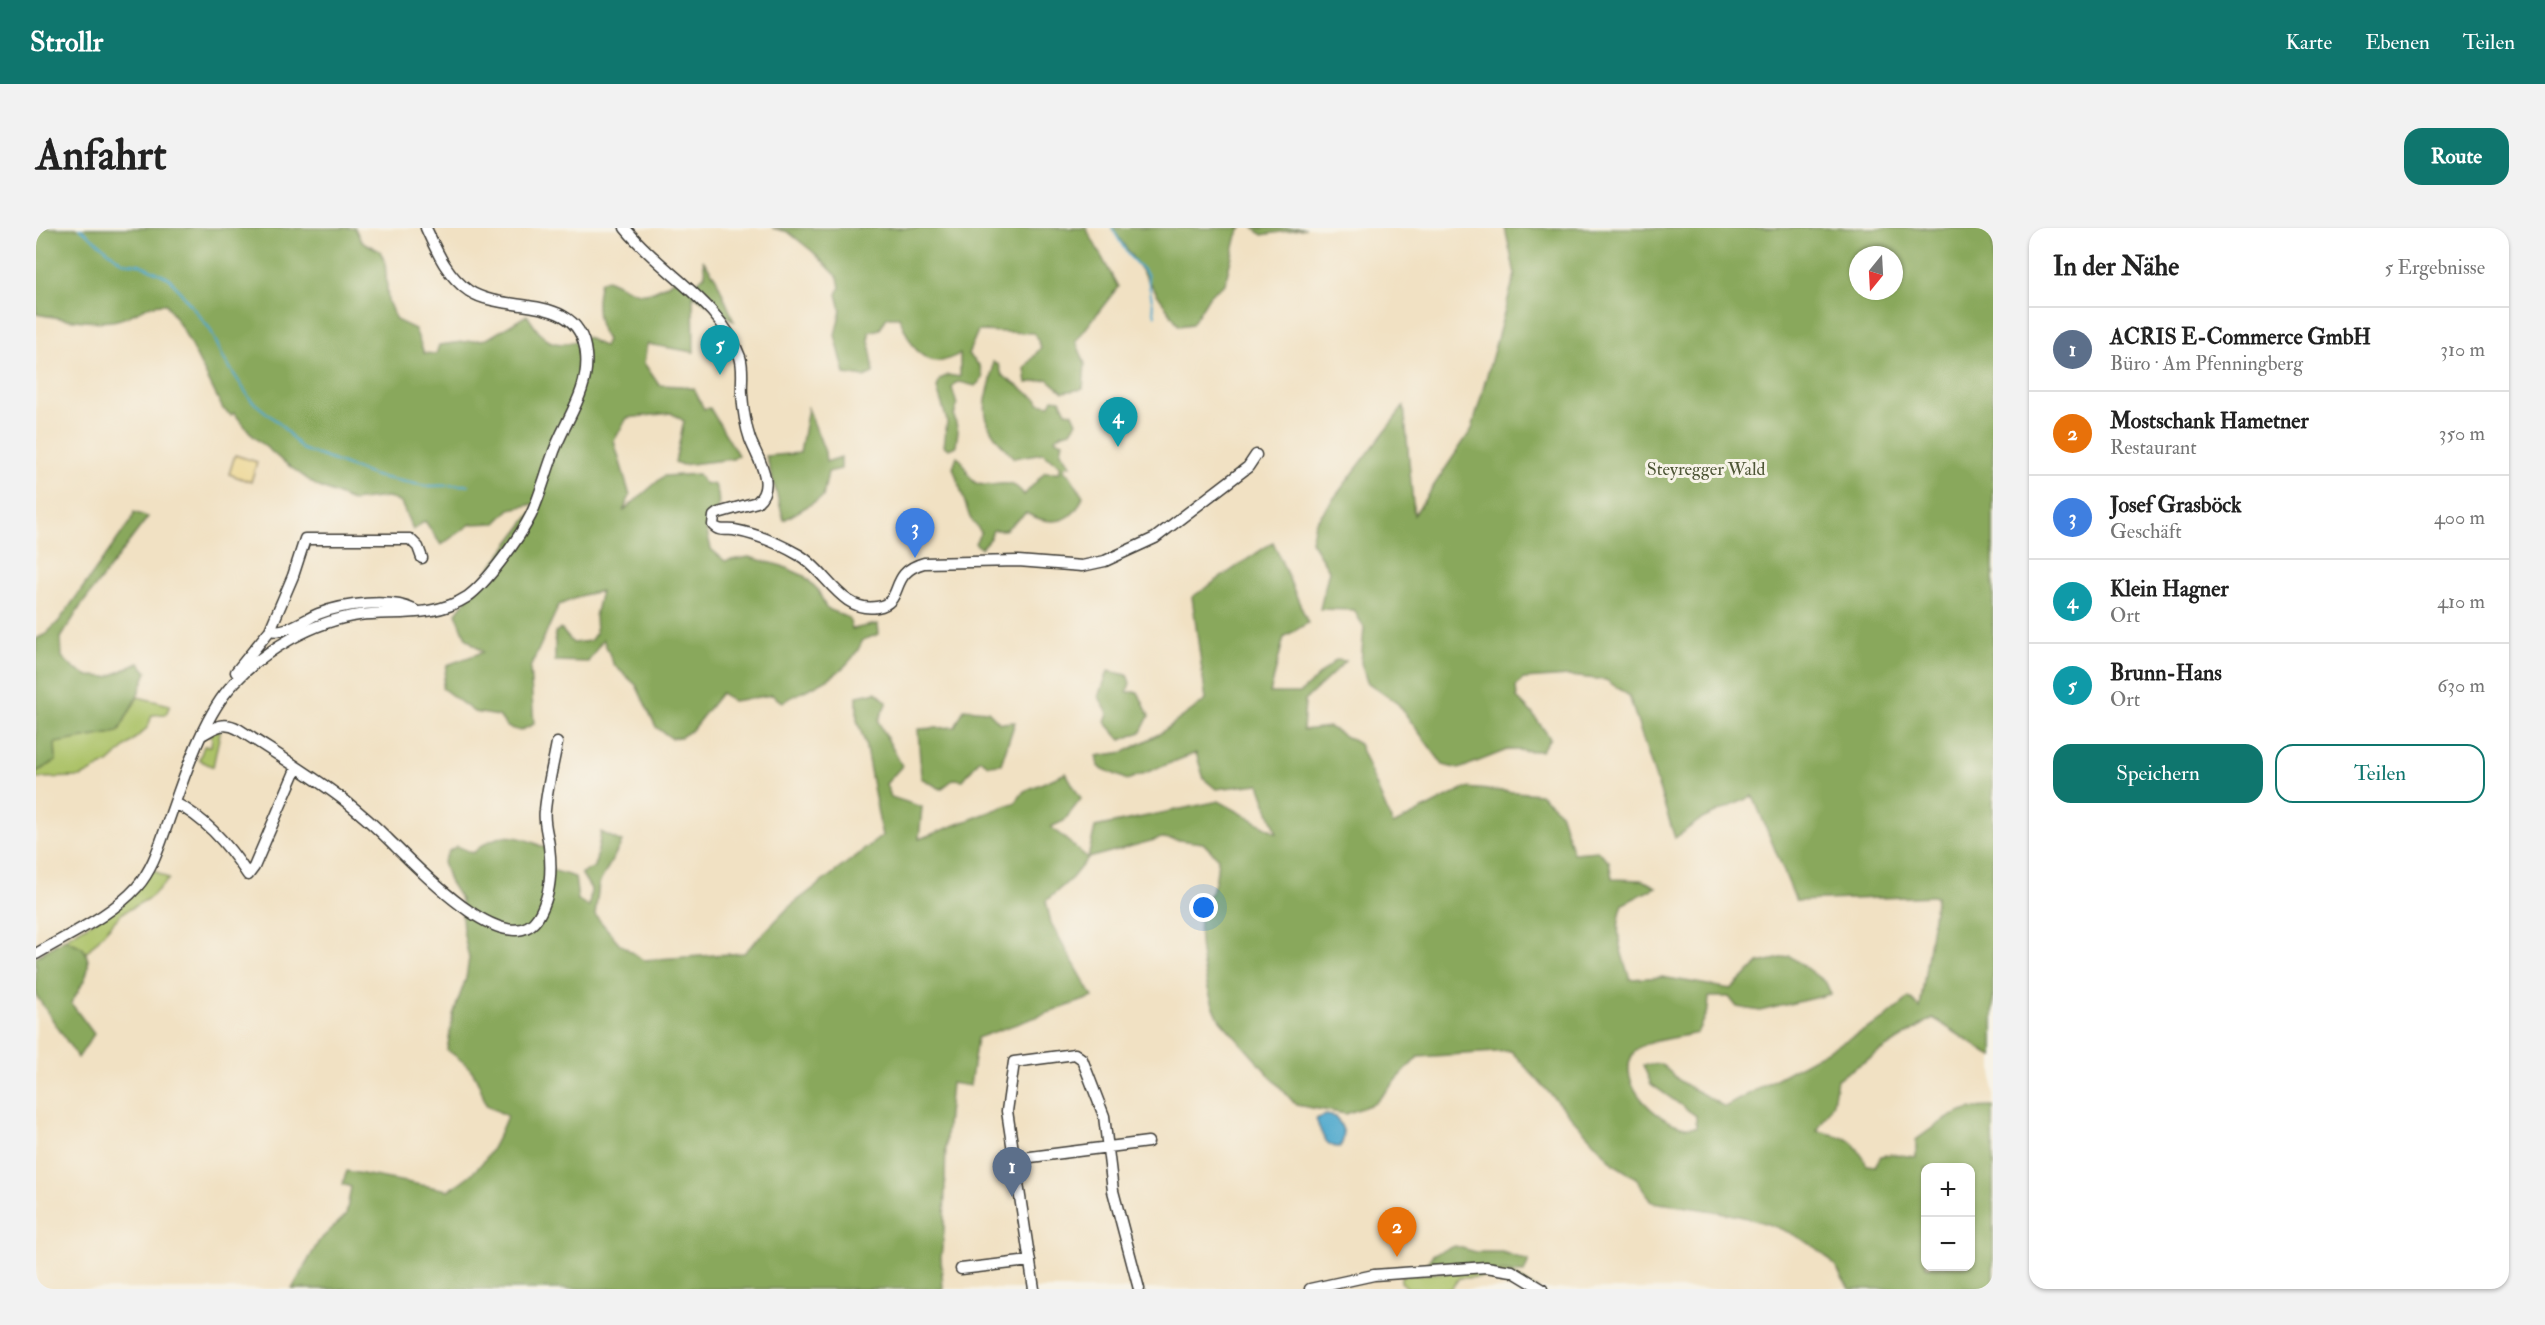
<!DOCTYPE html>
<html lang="de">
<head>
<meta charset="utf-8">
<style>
	:root { --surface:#fff; --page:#f2f2f2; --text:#222; --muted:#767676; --line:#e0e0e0; --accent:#0f766e }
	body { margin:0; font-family:"IM FELL Double Pica",serif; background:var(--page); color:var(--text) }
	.controls { position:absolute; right:18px; bottom:18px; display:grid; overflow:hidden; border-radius:12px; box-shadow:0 2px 4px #0004 }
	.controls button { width:54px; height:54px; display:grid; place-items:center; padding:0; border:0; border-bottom:2px solid var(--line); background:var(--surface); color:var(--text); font:30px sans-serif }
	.compass { position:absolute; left:1813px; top:18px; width:54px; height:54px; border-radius:50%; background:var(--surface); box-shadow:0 2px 4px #0004; rotate:198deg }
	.you { position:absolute; left:1168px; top:680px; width:21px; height:21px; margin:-15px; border:4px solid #fff; border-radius:50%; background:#1a73e8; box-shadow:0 0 0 9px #1a73e833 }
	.badge { display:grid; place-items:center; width:39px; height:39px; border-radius:50%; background:var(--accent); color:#fff; font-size:20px; font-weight:700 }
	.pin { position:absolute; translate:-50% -50px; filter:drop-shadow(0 2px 3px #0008) }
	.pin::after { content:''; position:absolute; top:32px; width:21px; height:18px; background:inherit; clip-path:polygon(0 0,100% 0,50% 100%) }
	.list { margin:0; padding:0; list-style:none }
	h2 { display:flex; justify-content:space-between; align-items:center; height:78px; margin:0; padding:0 24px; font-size:26px }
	h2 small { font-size:20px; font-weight:400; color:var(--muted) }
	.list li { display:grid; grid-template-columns:39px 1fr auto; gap:18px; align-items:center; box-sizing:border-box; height:84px; padding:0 24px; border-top:2px solid var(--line) }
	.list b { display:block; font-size:22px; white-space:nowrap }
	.list p { margin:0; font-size:20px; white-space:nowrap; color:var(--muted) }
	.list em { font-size:20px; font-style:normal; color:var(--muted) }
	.actions { display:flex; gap:12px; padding:18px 24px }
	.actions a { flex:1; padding:14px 0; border:2px solid var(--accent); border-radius:18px; text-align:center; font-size:21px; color:var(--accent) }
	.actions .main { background:var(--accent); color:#fff }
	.map { position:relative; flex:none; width:1957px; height:1061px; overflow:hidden; border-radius:18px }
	header { display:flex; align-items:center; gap:36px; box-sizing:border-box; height:84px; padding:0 30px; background:var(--accent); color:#fff }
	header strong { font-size:28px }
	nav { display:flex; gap:33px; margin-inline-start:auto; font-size:21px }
	.intro { display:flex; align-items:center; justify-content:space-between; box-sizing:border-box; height:144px; padding:0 36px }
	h1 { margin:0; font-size:42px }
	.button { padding:15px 27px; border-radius:18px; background:var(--accent); color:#fff; font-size:21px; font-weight:700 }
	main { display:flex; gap:36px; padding:0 36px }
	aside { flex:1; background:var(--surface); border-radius:18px; box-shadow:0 2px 4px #0004 }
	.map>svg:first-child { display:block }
</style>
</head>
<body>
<header>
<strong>Strollr</strong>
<nav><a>Karte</a><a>Ebenen</a><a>Teilen</a></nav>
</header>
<div class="intro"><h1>Anfahrt</h1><a class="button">Route</a></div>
<main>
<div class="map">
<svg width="1957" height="1061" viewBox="0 0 1957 1061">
	<rect width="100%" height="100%" fill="#f7f3e8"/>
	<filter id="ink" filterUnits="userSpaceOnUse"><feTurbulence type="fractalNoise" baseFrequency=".0167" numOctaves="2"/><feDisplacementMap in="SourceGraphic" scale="12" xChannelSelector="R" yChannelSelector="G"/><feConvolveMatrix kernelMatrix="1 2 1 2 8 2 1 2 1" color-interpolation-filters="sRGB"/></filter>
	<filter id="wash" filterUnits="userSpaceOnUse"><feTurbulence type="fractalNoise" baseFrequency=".008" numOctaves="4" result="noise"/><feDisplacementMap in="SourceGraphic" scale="24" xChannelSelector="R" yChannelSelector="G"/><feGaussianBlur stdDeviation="1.35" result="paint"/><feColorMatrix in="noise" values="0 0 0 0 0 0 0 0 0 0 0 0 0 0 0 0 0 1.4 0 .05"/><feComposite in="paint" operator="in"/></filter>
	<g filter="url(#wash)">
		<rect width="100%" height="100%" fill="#f1e1c3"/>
		<path fill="#acc267" stroke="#646f42" stroke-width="1.5" d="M102,469L134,477L130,486L116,487L112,499L72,535L45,549L0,550V544L20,533L19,515L82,504Z
			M185,500L177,539L163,532L168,518H175L176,508L171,507Z
			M116,641L133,651L115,669L85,686L50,725L46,719L28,711L74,684Z
			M1451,1041L1474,1045L1501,1061H1483L1448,1049L1423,1050L1415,1061H1373L1365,1054V1048Z"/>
		<path fill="#89a85c" stroke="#52623c" stroke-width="1.5" fill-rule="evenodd" d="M0,0H319L325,13L344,23L349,34L352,73L360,92L379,101L388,125L400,126L403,117L451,111L491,87C508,114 518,124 550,109L568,119L571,112C559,94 559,74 564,54L571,51C604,66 606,73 638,52L657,58L669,47L667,32L680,50L698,93L657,67L658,124L611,116L608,135L623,157L646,158L658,161L668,181L674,180L702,227L697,231L646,237L639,234L648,193L635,185L591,190L578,213L594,268L587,283L628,248L662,246L668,255L679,257C687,277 681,283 670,299L675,321L689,333L713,329L746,338L768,348L782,362L790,380L813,390L816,401L842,396L843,406L827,412C811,449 779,456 746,474L736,467L697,473L685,465L656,502L645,509L635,510L620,499L600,457L578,437L567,411L552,434L519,433V404L525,401L537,415L554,413L560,405L559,388L565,363L547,367L523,377L494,440L498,496L484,503L471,499L463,488L438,484L406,460L411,437L447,424L430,410L420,385L503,275L474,281L460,295L435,296L405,317L389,293L377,302L365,275L352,269L316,273L281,258L245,232L217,208L198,185L195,187L187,181L147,102L130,76C109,75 100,88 81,92C60,97 21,90 0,86Z
			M736,0H1050L1082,59L1040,113L1049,136L1047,161L1027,164L1012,151L991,155L989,140L1005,119L998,105L942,103L932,126L944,138L947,150L939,158L924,154L919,155L916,160L921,177L918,188L922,203L920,218L913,221L908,218L911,193L901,160L904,151L912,147L924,149V126C919,128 912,132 906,133C881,136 871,107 863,89H851L844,101L833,104C832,119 838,131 837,145L828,149L809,146L799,107L805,82L801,66L804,60L802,49L776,23L752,4Z
			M1076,0H1206L1201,7L1189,56L1174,67L1156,96L1143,98Z
			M1218,0H1270L1226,7Z
			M1469,0H1957V829L1897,790L1801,851L1797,875L1781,903C1809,909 1817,908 1831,937L1839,938L1845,928L1856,926L1880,929V912C1904,894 1925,878 1957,879V1061H1814C1806,1052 1802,1040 1793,1031C1750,989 1673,982 1616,974L1600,950L1579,937L1475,823L1382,829L1339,875L1310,886L1260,877L1184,792C1171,769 1157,704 1167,679C1170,671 1175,665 1178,658C1181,650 1181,639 1182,630L1167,615L1126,610L1052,630L1036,650L1010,673L1015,695L1057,769L941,810L934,858L915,855L910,909L908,1003L905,1029L907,1061H256L283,1013L310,987L315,959L306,956L311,943L412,962C447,942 456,925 471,888L450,877C440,845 438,840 411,822L417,787L430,750L433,730L427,703L425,672L413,653L407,634L413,623L421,618L437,625C460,603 480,605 507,619L510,618L512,641L539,649L542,672L553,679L555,661L545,645L559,639L565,604L586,614L563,656L559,687L583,715L607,732L708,725L753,679L846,608L829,515L821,492V468L840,464L851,474L842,493L866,538L850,556L855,569L886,579L883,611L980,574L988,563L1030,545L1045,571L1028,593L1015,599L1052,630L1059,599L1183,573L1241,605L1223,556L1180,561L1168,551L1160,525L1091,552L1063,539L1061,528L1088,524L1123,506L1170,472L1156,369L1237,314L1272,395L1248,409L1234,465H1264L1300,432L1310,433L1269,472L1267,502L1293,499L1323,516L1357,597L1429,560L1504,566L1524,584L1537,625L1562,623L1573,633L1576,651L1607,652L1620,659L1587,676C1577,703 1585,725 1594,751L1626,749L1695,761L1723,735L1754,728L1790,755L1795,766L1724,783L1701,779L1693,769H1673L1672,781L1661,805C1647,809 1607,812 1599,823C1575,854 1628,904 1660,899V888L1615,856L1607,837L1625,836L1645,854L1689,879L1847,792L1873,770L1884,780L1900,668L1760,673L1717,568L1664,592L1639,610L1593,468L1570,452L1534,448L1487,451L1480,459L1481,470L1496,485L1514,510L1505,523L1471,522L1423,541L1407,537L1362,476L1331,454L1325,435L1328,400L1318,382L1284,381L1293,342L1275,313L1279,295L1368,178L1378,287L1436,201L1479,46ZM1822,27H1858V63H1822ZM1890,940H1934V1038H1890Z
			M957,134L963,137L966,147L1002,172L1003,175L1014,177L1017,171L1024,172L1030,184L1037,185L1041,194L1035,203L1027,205L1019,211L1027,214L1025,223L1035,237L1029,238V244L1033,246L1047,268C1037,297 1014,298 990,285L969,302H957L954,310L945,320L939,315L945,304L934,290L917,239L921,228C932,237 930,249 940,255C956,263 974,245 988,267L1009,244H1024V237L1007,225L978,230C961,212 946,198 950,172C952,159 958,148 957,134Z
			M772,180L789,224L790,234L805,229V241L792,244L787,269L748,292L730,228L764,225Z
			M98,284L112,289L44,379L25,410L26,429L38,441L53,448L72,449L103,435L111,444L101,469L82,504L19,515L20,533L0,544V411L10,406L23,393L96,291Z
			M1072,443L1091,447L1094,455L1091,464H1102L1113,488L1105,504L1085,512L1069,494L1072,486L1063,469Z
			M928,481L952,483L964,495L979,494L965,536L952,537L944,531L927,552L918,551L905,561L885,550L882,501L919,499Z
			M28,711L46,719C61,739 46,756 35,775L58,806L42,830L0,767V729Z
			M1419,1018L1440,1024H1466L1493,1033L1488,1045L1387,1041L1397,1026Z"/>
		<path fill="#eeda9e" stroke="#857b5d" stroke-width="1.5" d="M199,227L221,234L215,254L193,246Z"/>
		<path fill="#4fa9cd" stroke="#366274" stroke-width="1.5" d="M1290,887L1300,889C1307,900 1311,907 1304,919C1288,920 1285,903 1280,891Z"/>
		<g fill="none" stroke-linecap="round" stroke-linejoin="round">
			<path stroke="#4fa9cd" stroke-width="2" d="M44,0L86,34L103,36L133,50L174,101L188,131L215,172L244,196L266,221L339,248L390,258L433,257
				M1076,0L1092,27L1111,46L1119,88"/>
		</g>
	</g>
	<g filter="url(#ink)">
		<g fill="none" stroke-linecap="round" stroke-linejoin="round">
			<g stroke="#3c3a35" stroke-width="13">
				<path id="minor" d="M589,0C625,45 684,73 704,129C708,141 705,154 706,166C707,181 709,196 714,211C721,230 741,257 721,274L682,285L678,288L677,297C683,304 690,301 698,302C720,306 744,316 763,327C790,342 805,385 841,379C870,374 851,345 888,335L982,333L1046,338L1069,333L1119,310L1212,239L1220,227
					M234,402C250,406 268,392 282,386C306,376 355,370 378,382
					M200,444L234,402L257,348L269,311H374L382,319L386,330
					M166,507C179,499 188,493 202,501C237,524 274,546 308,572C323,584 338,597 352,611C375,633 471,738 502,689C515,668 516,642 513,618C512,607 507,594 509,582C511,560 517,537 521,515
					M139,575C169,590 194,619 212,647L218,639L261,539
					M0,726C33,706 75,688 101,659C117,641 124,616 132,594C147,552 167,487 198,455C228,422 278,393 323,387C358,383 399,390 431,369C451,355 484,309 495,287C504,268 509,248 516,229C527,194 554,165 550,126C544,63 470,87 433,63C411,48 401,24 390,0
					M979,931L1112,914
					M925,1041L994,1033
					M998,1061L971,883L978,834L1039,826L1046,831L1068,888L1077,963L1103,1061
					M1274,1061L1338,1047L1450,1039L1476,1043L1506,1061"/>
			</g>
			<use href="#minor" stroke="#fff" stroke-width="10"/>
		</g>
	</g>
	<g text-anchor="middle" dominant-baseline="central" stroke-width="6" stroke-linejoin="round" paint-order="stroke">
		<g font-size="18" fill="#4e5636" stroke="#f7f3e8">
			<text x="1670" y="241">Steyregger Wald</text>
		</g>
	</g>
</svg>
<div class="controls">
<button>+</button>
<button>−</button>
</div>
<svg class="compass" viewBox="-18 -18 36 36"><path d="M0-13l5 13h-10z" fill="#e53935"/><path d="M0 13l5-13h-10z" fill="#767676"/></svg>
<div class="you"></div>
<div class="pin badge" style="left:976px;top:969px;background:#5c6f8a">1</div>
<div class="pin badge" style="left:1361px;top:1029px;background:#e8710a">2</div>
<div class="pin badge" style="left:879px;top:330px;background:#3f7fe0">3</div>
<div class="pin badge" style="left:1082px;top:219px;background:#0f9aa8">4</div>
<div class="pin badge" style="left:684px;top:147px;background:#0f9aa8">5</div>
</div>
<aside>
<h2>In der Nähe<small>5 Ergebnisse</small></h2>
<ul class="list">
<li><span class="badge" style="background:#5c6f8a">1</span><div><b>ACRIS E-Commerce GmbH</b><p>Büro · Am Pfenningberg</p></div><em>310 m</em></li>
<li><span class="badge" style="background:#e8710a">2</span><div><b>Mostschank Hametner</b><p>Restaurant</p></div><em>350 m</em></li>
<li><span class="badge" style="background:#3f7fe0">3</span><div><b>Josef Grasböck</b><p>Geschäft</p></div><em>400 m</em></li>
<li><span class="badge" style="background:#0f9aa8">4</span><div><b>Klein Hagner</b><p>Ort</p></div><em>410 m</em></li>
<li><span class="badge" style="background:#0f9aa8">5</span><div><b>Brunn-Hans</b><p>Ort</p></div><em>630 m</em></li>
</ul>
<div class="actions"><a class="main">Speichern</a><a>Teilen</a></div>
</aside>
</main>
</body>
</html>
